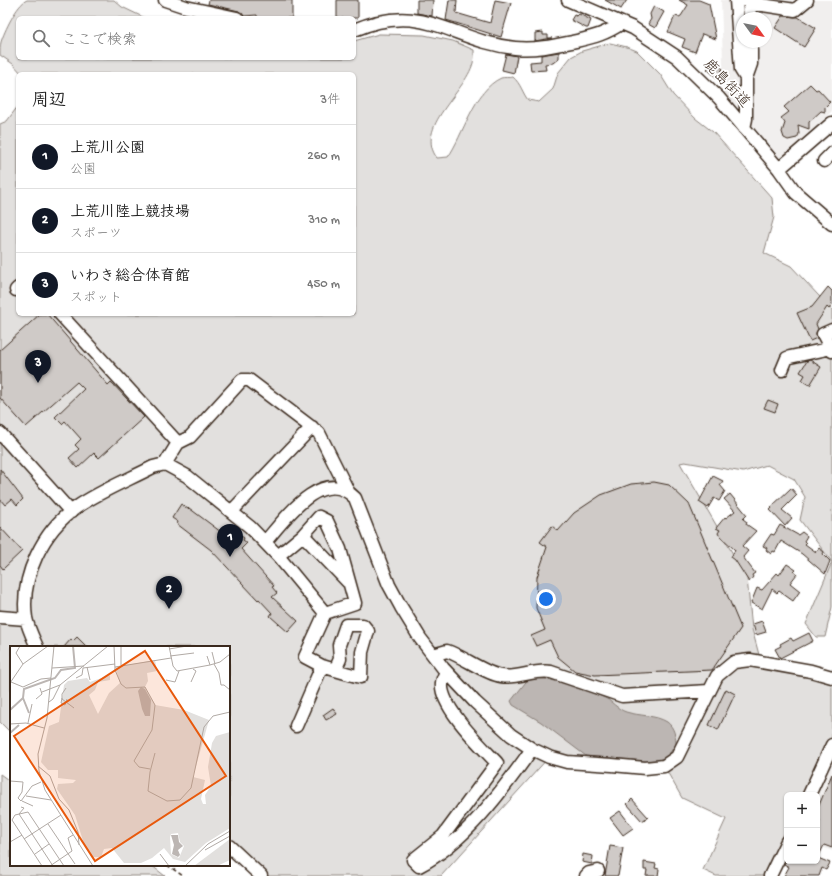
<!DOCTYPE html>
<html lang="ja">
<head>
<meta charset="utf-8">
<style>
	:root { --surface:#fff; --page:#f6f6f6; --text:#222; --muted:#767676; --line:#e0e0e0; --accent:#111827 }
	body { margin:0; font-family:"Gochi Hand","Klee One",sans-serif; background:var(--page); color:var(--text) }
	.controls { position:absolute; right:12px; bottom:12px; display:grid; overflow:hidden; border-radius:6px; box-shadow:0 1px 3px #0004 }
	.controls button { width:36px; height:36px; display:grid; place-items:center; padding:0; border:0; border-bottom:1px solid var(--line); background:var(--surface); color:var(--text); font:20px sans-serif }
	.compass { position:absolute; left:736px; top:12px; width:36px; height:36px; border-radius:50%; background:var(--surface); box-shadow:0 1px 3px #0004; rotate:123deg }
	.you { position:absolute; left:546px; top:599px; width:14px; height:14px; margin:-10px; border:3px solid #fff; border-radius:50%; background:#1a73e8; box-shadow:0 0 0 6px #1a73e833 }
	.badge { display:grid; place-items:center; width:26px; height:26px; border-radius:50%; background:var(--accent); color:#fff; font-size:13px; font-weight:700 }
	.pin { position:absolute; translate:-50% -33px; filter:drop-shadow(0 1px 2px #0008) }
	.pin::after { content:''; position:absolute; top:21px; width:14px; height:12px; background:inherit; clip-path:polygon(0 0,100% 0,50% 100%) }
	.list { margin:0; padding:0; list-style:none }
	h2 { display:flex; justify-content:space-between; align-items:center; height:52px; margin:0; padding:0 16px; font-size:17px }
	h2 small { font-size:13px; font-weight:400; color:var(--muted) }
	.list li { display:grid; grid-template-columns:26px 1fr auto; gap:12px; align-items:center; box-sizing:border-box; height:64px; padding:0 16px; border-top:1px solid var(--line) }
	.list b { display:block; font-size:15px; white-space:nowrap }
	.list p { margin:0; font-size:13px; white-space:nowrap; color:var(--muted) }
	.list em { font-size:13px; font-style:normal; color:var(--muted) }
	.icon { flex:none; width:22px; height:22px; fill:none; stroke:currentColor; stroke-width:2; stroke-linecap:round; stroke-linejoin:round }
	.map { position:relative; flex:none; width:832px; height:876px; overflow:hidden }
	.search { position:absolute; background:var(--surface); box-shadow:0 1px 3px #0004; left:16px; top:16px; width:340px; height:44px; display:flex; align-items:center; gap:10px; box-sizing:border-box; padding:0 14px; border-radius:6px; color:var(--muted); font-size:15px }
	.panel { position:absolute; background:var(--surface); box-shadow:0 1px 3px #0004; left:16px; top:72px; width:340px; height:244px; border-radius:6px }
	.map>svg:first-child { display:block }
</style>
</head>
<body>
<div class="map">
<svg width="832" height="876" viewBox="0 0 832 876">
	<rect width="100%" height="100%" fill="#fff"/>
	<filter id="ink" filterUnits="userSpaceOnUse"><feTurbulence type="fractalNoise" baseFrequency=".025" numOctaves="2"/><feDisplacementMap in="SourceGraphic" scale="8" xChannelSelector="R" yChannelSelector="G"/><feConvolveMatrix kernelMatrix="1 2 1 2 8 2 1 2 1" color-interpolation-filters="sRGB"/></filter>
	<g filter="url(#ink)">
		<path fill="#f1efee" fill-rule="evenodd" d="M721,0H832V111L782,161L724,94ZM742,18H766V42H742Z
			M832,761V851L817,845V795H815Z"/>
		<path fill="#e2e0de" stroke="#8e857e" d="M27,0H114L122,7L145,18H18V58H354V41L379,34L424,35L453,41L474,50C474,54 474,59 473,63C465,93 414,127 437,158L448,157C463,136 474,90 501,78C504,77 509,78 513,77C521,84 522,92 528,100L539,102L553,89L558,73L571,57L582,51L610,43L627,47L637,51L660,74L673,95L695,118L713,132L772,198L774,217L764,253L791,266L832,310V562L800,520L805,497L794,479L767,465L743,472L685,462L680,463L747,578L752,629L761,662L832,677V745L809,795H787V841L770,876H716L703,870L726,819L682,798L664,766L549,757L441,876H261L229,846V647H11V733L0,722V124L7,121L18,106V314H354V74H22L13,64L0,55C0,51 0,46 1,42C4,32 17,4 27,0Z
			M832,562V607L825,637H816L806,624Z
			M0,774L11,782V865H151L165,876H0Z"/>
		<path fill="#bcb6b3" stroke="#887e77" d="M529,678C549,677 585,688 603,697C612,701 617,709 626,712C639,716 656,715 667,722C674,727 676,737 676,744L667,757L652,762L586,756L541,722L513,705L511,701Z"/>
		<path fill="#cfcac7" stroke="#3b2a1e" d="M209,0H292V18H257V15L244,16L239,11L208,4Z
			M337,0H358V18H337Z
			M417,0H433L432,16L417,13Z
			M449,0H457L456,13L490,23L495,0L511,3L501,37L446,20Z
			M605,0H627L621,9Z
			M679,0H699L709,4L716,39L702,34L695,52L682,47L685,39L668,32L675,16L679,17L681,16L688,5Z
			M654,6L664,12L655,28L648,24L651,19L650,14Z
			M579,14L591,20L588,28H586L571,20L574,15L577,16Z
			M783,16L798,17L816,28L804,47L775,28Z
			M543,32V35H548V38H552L535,41V33Z
			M559,52V58L553,63L545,64L546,70L531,71L530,62L541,61V55Z
			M506,54L517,56L514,73L502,70Z
			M713,63L715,65L717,63L723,69L721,71L724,73L718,79L707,69Z
			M810,84L816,90L818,89L830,102L825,107V112L821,111L809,122V129L798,125L799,134L797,138L788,140L784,138L782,132L785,123L781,118L789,112L784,107Z
			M828,287L832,291V305L829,309L827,307L816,324L818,329L816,333L817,338L810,341L797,313L812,307Z
			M40,314H47L108,385L111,382L144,417L99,458L94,453L78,468L69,458L79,449L75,445L81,439L65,421L62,424L55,417L84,389L77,382L26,427L0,398V350Z
			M810,360L821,367L810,385L802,380L805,375L800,372L807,361Z
			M768,400L778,404L775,412L764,408Z
			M0,469L23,499L17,505L12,499L5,505L0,499Z
			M713,476L723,481L720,485L725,491L719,501L714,498L708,508L699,502Z
			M654,482L669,485L689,504L741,628L712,670L595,675L575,671L558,657L550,640L536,646L531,636L545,630L536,608L537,577L547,547L540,542L552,526L558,531L574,513L601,495L631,484Z
			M791,488L797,495L782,510L792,518L785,526L770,510L772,508L771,507Z
			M730,494L747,515L743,519L747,522L746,524L756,531L742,546L748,551L743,557L755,573L752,575L753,577L749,582L735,560L731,557L735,550L719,535L718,533L720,530L716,528L725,517L726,518L735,511L724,499Z
			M181,504L188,509L189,508L229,538L234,531L244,538L243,540L247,543L241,549L274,586L272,587L277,593L272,597L298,621L288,632L270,616L272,613L259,599L258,600L211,550L177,524L178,522L172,518Z
			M780,525L798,535L802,532L807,536L804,541L806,543L805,544L816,552L819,548L824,552L823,554L830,561L825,574L802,554L781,541L775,552L773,551L771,554L766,550L767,548L763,546L771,534L774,535Z
			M0,527L22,551L3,569L0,565Z
			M787,564L796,570L794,572L797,574L790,583L800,591L793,601L779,591L777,593L772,589L762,609L751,603L757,588L762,590L777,573L779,575Z
			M762,621L766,632L756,635L753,624Z
			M809,633L813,641L780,658L775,649L781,646L780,644L791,638L793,641Z
			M77,637L87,647H64L71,639L73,641Z
			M726,689L735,694L718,730L709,725Z
			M333,708L337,714L326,720L323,715Z
			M832,774V848L824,845L818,858L830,863L826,870L822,868L819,876H784L789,867L784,864L787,858V861H817V827L820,820L817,818V810Z
			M632,799L648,817L642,821L627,804Z
			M620,811L633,828L623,835L610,818Z
			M610,846L623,848L618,876H605Z
			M583,854L593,856L592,864L582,862Z
			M644,862L656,864L655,868L659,869L658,876H646L647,870H644Z"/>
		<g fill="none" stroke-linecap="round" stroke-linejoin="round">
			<g stroke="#3b2a1e" stroke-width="15">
				<path id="minor" d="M165,0L186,7L237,18
					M568,0L633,28L677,57L719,98L779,169L796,193L832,224
					M736,0L741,70L746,78
					M745,0L749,3L795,10L807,0
					M750,18L749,3L753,0
					M354,30C424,0 451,41 515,48C534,50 553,46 572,42C593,37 604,35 622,23
					M744,128L746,119V78L751,64V42
					M824,161L832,153
					M779,169L832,123
					M16,290L18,288
					M60,314L178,443
					M832,330L823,334L832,351
					M782,370L787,358L790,357L832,348
					M0,433L71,512
					M165,464L178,443L190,437L242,380H249L319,433L348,491
					M232,511L312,427
					M303,535L348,582
					M265,542C284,520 323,464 355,498L389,585L401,607L420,638L443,668L475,702L511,735L532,749L549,757L567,762L612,765L645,768L664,766L677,757L717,676L734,662L750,660L811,671L832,677
					M278,556L303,535L319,517L327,521L340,549L355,603L325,613L305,657L322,666L296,726
					M0,617L26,619
					M37,647C33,638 28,628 26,618C20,577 43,530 77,507C100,491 128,480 153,467L165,464L187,476L250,527L278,556L325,613
					M433,655L447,651C464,657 486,674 501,676C518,679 534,669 551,672L622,696L709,691
					M322,666C335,670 348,674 361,677L362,652L368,631L363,625H346L339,645L340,659L335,670
					M446,671C445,675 442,679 442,683C439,706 482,747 497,763L443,836L413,860L419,866C464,843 503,790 532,749
					M809,795L832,745
					M229,846L261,876
					M586,876L589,873L598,871
					M770,876L787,841"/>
			</g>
			<path stroke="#3b2a1e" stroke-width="1.5" stroke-dasharray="4 3" stroke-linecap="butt" d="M167,865L183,876"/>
			<use href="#minor" stroke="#fff" stroke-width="12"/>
		</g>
	</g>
	<g text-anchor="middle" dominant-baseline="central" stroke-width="3.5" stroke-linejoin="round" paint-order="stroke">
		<g font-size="15" fill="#3b2a1e" stroke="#fff">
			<text transform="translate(726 84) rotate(47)">鹿島街道</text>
		</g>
	</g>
	<g transform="translate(10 646)">
		<rect width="220" height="220" fill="#fff"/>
		<path d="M145,14L147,25L137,27L138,35L135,41L145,59L174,64L199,74L183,131L195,134L191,153L193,158H196L195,149L201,140L198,121L202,97L206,90L220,86V182L196,197L175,216L163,213L154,202L142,212L131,217H114L102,202L94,203L91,211H83L75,201L65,169L47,143L48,138L63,137L66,134L48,132V124H38L31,116L39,80L49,76L54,39L58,35L77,32L80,36L100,29V34L88,36L85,44L79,49L88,68L99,47L110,37L105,21ZM168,187L170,196L174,200L169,212L161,208L160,191L161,188ZM220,193V214L207,220H184Z" fill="#e2e0de" fill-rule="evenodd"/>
		<path d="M131,41L135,43L141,54L140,70H135L132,63L128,45ZM161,189H168L169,196L173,200L168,204L170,209L168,211L162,208L164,199Z" fill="#bcb6b3"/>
		<path fill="none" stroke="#bcb6b3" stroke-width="2" d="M13,52L19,67M0,64L13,52L14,43L45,32L51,24L65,22L63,0M0,87L9,79"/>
		<path fill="none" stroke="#b1aaa5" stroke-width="1" d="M10,0L6,7L13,18M44,0L37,72L28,108L29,125L35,144L83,220M104,0L105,24L111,38L116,42L135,41L145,59L142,84L124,115L129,121L140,123M159,0L163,20L167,25L200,19M159,3L177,0M202,6L205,18M160,10L184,7M197,10L200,19L210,16L220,8M204,18L209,27L211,39H214L220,44M111,19V0M77,21L80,34M105,21L161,12M42,22L74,20M73,22L105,18M66,32L72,29L73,22M156,34L165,36L169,25M1,36L13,41L31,33L41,32M181,36L186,25L183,23M0,37L13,18L38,0M56,42L52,48V53L64,62M32,46L50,39M52,52L51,57L55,59L57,53M26,53L32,48L30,42M39,56L43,53L50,39L98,0M18,77L22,58M0,78L16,77L34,82M145,107L140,126L138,145L157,155L170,154L181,142L194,81L203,70L220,66M28,120L40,130L49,153L59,164L68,186L69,199M0,135L13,136L12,146L8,152L11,155L22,140L31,136M16,150L41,154M12,155L23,160M11,161L14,162L9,168L43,220M38,178L65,218M14,193L51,169M0,196L12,189M195,204L220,190M25,208L39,198M150,208L159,220M32,220L2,174L5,169L18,166L54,220M40,220L62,205L58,192L63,189M175,220L198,198L220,185"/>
		<path fill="#e8590c" fill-opacity="0.15" stroke="#e8590c" stroke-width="2" d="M135,5L216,130L85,215L4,90Z"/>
		<rect width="220" height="220" fill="none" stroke="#3b2a1e" stroke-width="2"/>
	</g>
</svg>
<div class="controls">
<button>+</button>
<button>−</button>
</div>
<svg class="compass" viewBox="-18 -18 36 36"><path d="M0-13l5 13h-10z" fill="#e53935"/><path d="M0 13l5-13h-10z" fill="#767676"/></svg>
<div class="you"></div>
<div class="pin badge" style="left:230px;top:557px">1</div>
<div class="pin badge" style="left:169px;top:609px">2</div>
<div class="pin badge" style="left:38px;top:383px">3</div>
<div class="search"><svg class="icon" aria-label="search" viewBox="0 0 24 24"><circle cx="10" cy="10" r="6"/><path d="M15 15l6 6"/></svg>ここで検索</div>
<section class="panel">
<h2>周辺<small>3件</small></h2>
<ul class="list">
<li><span class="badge">1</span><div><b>上荒川公園</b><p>公園</p></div><em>260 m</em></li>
<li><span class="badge">2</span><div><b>上荒川陸上競技場</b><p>スポーツ</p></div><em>310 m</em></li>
<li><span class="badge">3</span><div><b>いわき総合体育館</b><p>スポット</p></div><em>450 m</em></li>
</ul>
</section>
</div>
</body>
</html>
